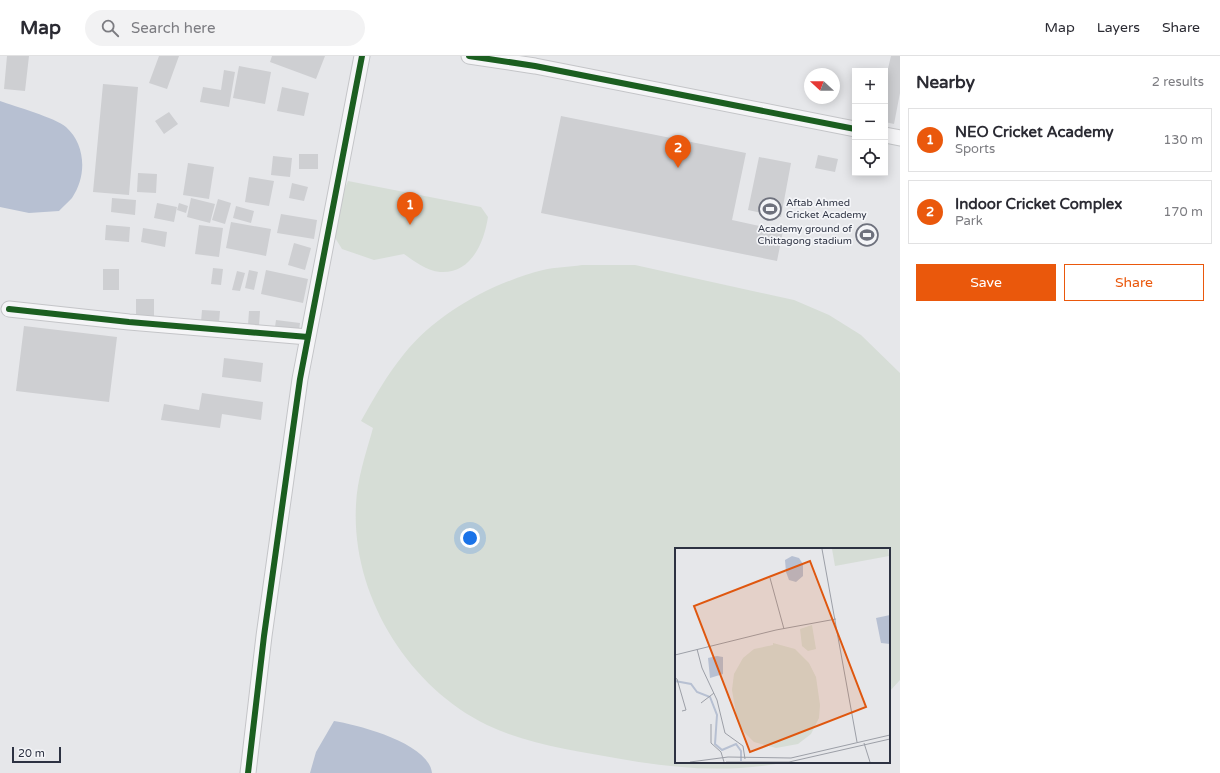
<!DOCTYPE html>
<html lang="en">
<head>
<meta charset="utf-8">
<style>
	:root { --surface:#fff; --page:#f2f2f3; --text:#2b2b33; --muted:#7c7c81; --line:#e1e1e2; --accent:#ea580c }
	body { margin:0; font-family:"Varela Round",sans-serif; background:var(--page); color:var(--text) }
	.controls { position:absolute; right:12px; top:12px; display:grid; overflow:hidden; border-radius:0px; box-shadow:0 2px 10px #0003 }
	.controls button { width:36px; height:36px; display:grid; place-items:center; padding:0; border:0; border-bottom:1px solid var(--line); background:var(--surface); color:var(--text); font:20px sans-serif }
	.compass { position:absolute; left:804px; top:12px; width:36px; height:36px; border-radius:50%; background:var(--surface); box-shadow:0 2px 10px #0003; rotate:291deg }
	.scale { position:absolute; left:12px; bottom:10px; width:49px; box-sizing:border-box; padding-left:4px; border:2px solid #2d3242; border-top:0; font-size:11px; line-height:14px; white-space:nowrap; color:#2d3242; -webkit-text-stroke:3px #f4f5f8; paint-order:stroke }
	.you { position:absolute; left:470px; top:482px; width:14px; height:14px; margin:-10px; border:3px solid #fff; border-radius:50%; background:#1a73e8; box-shadow:0 0 0 6px #1a73e833 }
	.badge { display:grid; place-items:center; width:26px; height:26px; border-radius:50%; background:var(--accent); color:#fff; font-size:13px; font-weight:700 }
	.pin { position:absolute; translate:-50% -33px; filter:drop-shadow(0 1px 2px #0008) }
	.pin::after { content:''; position:absolute; top:21px; width:14px; height:12px; background:inherit; clip-path:polygon(0 0,100% 0,50% 100%) }
	.list { margin:0; padding:0; list-style:none }
	h2 { display:flex; justify-content:space-between; align-items:center; height:52px; margin:0; padding:0 16px; font-size:17px }
	h2 small { font-size:13px; font-weight:400; color:var(--muted) }
	.list li { display:grid; grid-template-columns:26px 1fr auto; gap:12px; align-items:center; box-sizing:border-box; height:64px; margin:0 8px 8px; padding:0 8px; border:1px solid var(--line); border-radius:0px }
	.list b { display:block; font-size:15px; white-space:nowrap }
	.list p { margin:0; font-size:13px; white-space:nowrap; color:var(--muted) }
	.list em { font-size:13px; font-style:normal; color:var(--muted) }
	.actions { display:flex; gap:8px; padding:12px 16px }
	.actions a { flex:1; padding:9px 0; border:1px solid var(--accent); border-radius:0px; text-align:center; font-size:14px; color:var(--accent) }
	.actions .main { background:var(--accent); color:#fff }
	.icon { flex:none; width:22px; height:22px; fill:none; stroke:currentColor; stroke-width:2; stroke-linecap:round; stroke-linejoin:round }
	.map { position:relative; flex:none; width:900px; height:717px; overflow:hidden }
	header { display:flex; align-items:center; gap:24px; box-sizing:border-box; height:56px; padding:0 20px; background:var(--surface); border-bottom:1px solid var(--line) }
	header strong { font-size:19px }
	nav { display:flex; gap:22px; margin-inline-start:auto; font-size:14px }
	.search { width:280px; height:36px; background:var(--page); display:flex; align-items:center; gap:10px; box-sizing:border-box; padding:0 14px; border-radius:22px; color:var(--muted); font-size:15px }
	main { display:flex }
	aside { flex:1; background:var(--surface) }
	.map>svg:first-child { display:block }
</style>
</head>
<body>
<header>
<strong>Map</strong>
<div class="search"><svg class="icon" aria-label="search" viewBox="0 0 24 24"><circle cx="10" cy="10" r="6"/><path d="M15 15l6 6"/></svg>Search here</div>
<nav><a>Map</a><a>Layers</a><a>Share</a></nav>
</header>
<main>
<div class="map">
<svg width="900" height="717" viewBox="0 0 900 717">
	<rect width="100%" height="100%" fill="#e6e7ea"/>
	<path fill="#d6ddd6" d="M348,125L481,151L488,161C484,187 471,218 440,216C427,215 414,205 404,198L374,204L342,193L332,177L342,139Z
		M582,209H635L794,244L829,259L861,279L900,317V624L889,636V493H676V706H787C730,717 678,713 621,703C576,695 529,689 487,669C407,630 351,538 356,449C357,423 366,397 373,372L361,365C374,342 387,319 404,298C437,257 492,227 543,214C555,211 569,211 582,209Z"/>
	<path fill="#b7c0d2" d="M0,45C14,50 56,62 66,71C86,89 87,120 72,142C68,146 63,151 59,155L29,157L0,151Z
		M334,665C358,669 429,687 432,717H310L316,696Z"/>
	<path fill="#cecfd2" d="M7,0H29L25,35L4,33Z
		M159,0H179L167,33L149,27Z
		M272,0H325L316,23L270,6Z
		M891,0H900V37L894,68L885,66V25Z
		M239,10L271,16L265,48L233,42Z
		M224,14L235,16L229,51L200,46L203,31L221,34Z
		M103,28L138,31L129,139L93,136Z
		M282,31L309,37L304,60L277,55Z
		M169,56L178,68L164,78L155,65Z
		M561,60L746,97L732,164L783,175L777,205L541,157Z
		M299,98H318V113H299Z
		M818,99L838,103L835,116L815,112Z
		M273,100L292,102L290,121L271,119Z
		M759,101L791,107L781,161L748,154Z
		M188,107L214,111L209,143L183,139Z
		M138,117L157,118L156,137L137,136Z
		M249,121L274,125L269,150L245,146Z
		M292,127L308,131L304,145L289,142Z
		M112,142L136,144L135,159L111,156Z
		M191,142L215,148L210,167L187,161Z
		M218,143L231,147L225,168L212,164Z
		M157,147L177,151L174,166L154,162Z
		M179,147L188,150L186,157L177,154Z
		M236,150L254,155L251,167L233,162Z
		M281,158L317,164L314,183L277,177Z
		M231,166L271,173L266,200L226,192Z
		M106,169L130,171L129,186L105,184Z
		M199,169L223,172L219,201L195,198Z
		M143,172L167,176L165,191L141,186Z
		M294,187L311,192L305,214L288,209Z
		M213,212L223,213L221,229L211,228Z
		M103,213H119V234H103Z
		M249,214L258,216L254,234L245,232Z
		M266,214L308,223L303,247L261,238Z
		M237,215L245,217L240,235L232,234Z
		M136,243H154V260H136Z
		M202,254L220,255L219,267L201,266Z
		M249,255H260L259,270L248,269Z
		M276,264L300,267L299,275L275,271Z
		M24,270L117,281L109,346L16,335Z
		M224,302L263,307L261,326L222,321Z
		M202,337L263,346L261,364L222,358L220,372L161,364L164,348L199,354Z"/>
	<g fill="none" stroke-linecap="round" stroke-linejoin="round">
		<g stroke="#c4c5c8" stroke-width="17">
			<path id="minor" d="M469,0L535,10L855,73
				M885,79L900,82
				M9,253L129,266L308,281
				M248,717L264,580L300,323L362,0"/>
		</g>
		<use href="#minor" stroke="#f5f5f7" stroke-width="15"/>
		<g stroke="#f4f5f8" stroke-width="8">
			<path id="cycleway" d="M469,0L535,10L855,73
				M9,253L129,266L308,281
				M248,717L264,580L300,323L362,0"/>
		</g>
		<use href="#cycleway" stroke="#1b5e20" stroke-width="6"/>
	</g>
	<defs>
		<g id="stadium-ring" transform="scale(1.15)"><circle r="9.5" fill="#f4f5f8" stroke="#6e717d" stroke-width="1.5"/><path d="M0-5a6.5 5 0 1 0 0 10a6.5 5 0 1 0 0-10ZM-3.5-1.8h7v3.6h-7Z" fill="#6e717d"/></g>
	</defs>
	<g fill-rule="evenodd">
		<use href="#stadium-ring" x="770" y="153"/>
		<use href="#stadium-ring" x="867" y="179"/>
	</g>
	<g text-anchor="middle" dominant-baseline="central" stroke-width="3.5" stroke-linejoin="round" paint-order="stroke">
		<g font-size="10" fill="#2d3242" stroke="#f4f5f8" text-anchor="start">
			<text x="786" y="147">Aftab Ahmed<tspan x="786" dy="12">Cricket Academy</tspan></text>
			<text x="852" y="173" text-anchor="end">Academy ground of<tspan x="852" dy="12">Chittagong stadium</tspan></text>
		</g>
	</g>
	<g transform="translate(675 492)">
		<rect width="215" height="215" fill="#e6e7ea"/>
		<path d="M157,1H213L214,8L160,18ZM137,77L141,101L133,103L127,98L125,81ZM98,95L120,101L134,115L141,129L145,157L144,170L136,186L123,196L101,200L79,194L69,184L62,171L57,142L59,126L68,110L79,101L98,97Z" fill="#d6ddd6"/>
		<path d="M117,8L124,10L128,16V28L121,34L114,32L111,24L110,12ZM215,67V96L206,95L201,70ZM42,108L48,109V126L35,130L33,110Z" fill="#b7c0d2"/>
		<path fill="none" stroke="#b7c0d2" stroke-width="2" d="M0,133L16,136L22,144L35,149L42,167L40,196L47,202L61,196L66,203V213"/>
		<path fill="none" stroke="#9c9fa7" stroke-width="1" d="M147,1L182,194M95,30L109,81M22,101L27,120L42,152L50,185L68,198L70,211M0,107L101,82L161,71M0,130L2,131L11,162L7,163M26,155L39,145M36,176V195L46,204L49,214M189,195L195,214M15,214L53,209L116,210L215,187M51,214H114L215,191"/>
		<path fill="#df570f" fill-opacity="0.15" stroke="#df570f" stroke-width="2" d="M135,13L191,159L75,204L19,58Z"/>
		<rect width="215" height="215" fill="none" stroke="#2d3242" stroke-width="2"/>
	</g>
</svg>
<div class="controls">
<button>+</button>
<button>−</button>
<button><svg class="icon" aria-label="locate" viewBox="0 0 24 24"><circle cx="12" cy="12" r="6"/><path d="M12 2v4M12 18v4M2 12h4M18 12h4"/></svg></button>
</div>
<svg class="compass" viewBox="-18 -18 36 36"><path d="M0-13l5 13h-10z" fill="#e53935"/><path d="M0 13l5-13h-10z" fill="#7c7c81"/></svg>
<div class="scale">20 m</div>
<div class="you"></div>
<div class="pin badge" style="left:410px;top:169px">1</div>
<div class="pin badge" style="left:678px;top:112px">2</div>
</div>
<aside>
<h2>Nearby<small>2 results</small></h2>
<ul class="list">
<li><span class="badge">1</span><div><b>NEO Cricket Academy</b><p>Sports</p></div><em>130 m</em></li>
<li><span class="badge">2</span><div><b>Indoor Cricket Complex</b><p>Park</p></div><em>170 m</em></li>
</ul>
<div class="actions"><a class="main">Save</a><a>Share</a></div>
</aside>
</main>
</body>
</html>
